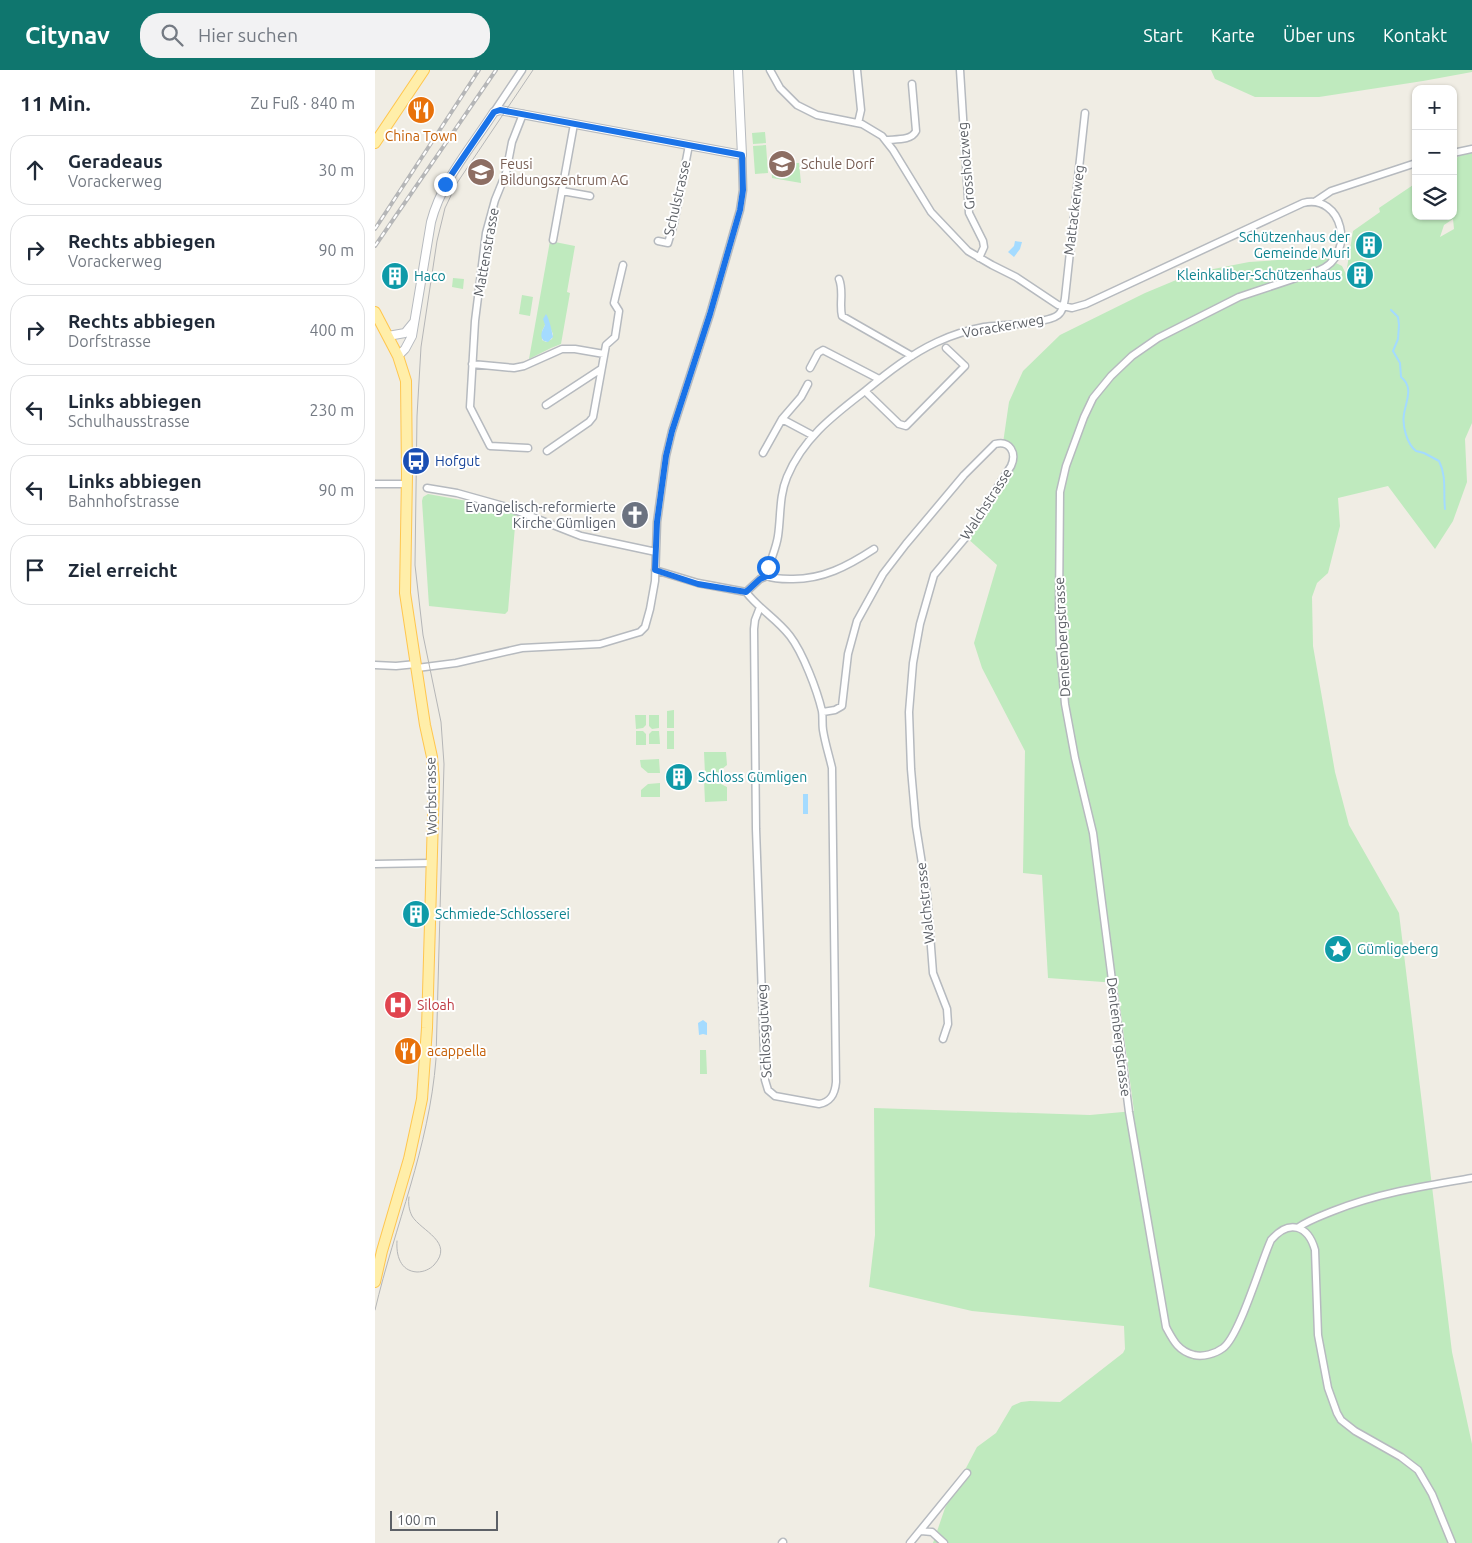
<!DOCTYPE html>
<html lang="de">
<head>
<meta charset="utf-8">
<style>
	:root { --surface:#fff; --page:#f2f2f3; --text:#1f2937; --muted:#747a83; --line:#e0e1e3; --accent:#0f766e }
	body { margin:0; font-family:Ubuntu,sans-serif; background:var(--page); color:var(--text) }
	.controls { position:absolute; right:15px; top:15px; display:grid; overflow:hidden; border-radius:10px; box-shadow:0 1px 4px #0004 }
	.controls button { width:45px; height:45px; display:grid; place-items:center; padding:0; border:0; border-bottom:1px solid var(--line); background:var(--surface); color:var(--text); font:25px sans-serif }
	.scale { position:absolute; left:15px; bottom:12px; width:108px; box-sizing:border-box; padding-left:5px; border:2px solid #5c6066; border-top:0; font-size:14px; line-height:18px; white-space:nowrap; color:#5c6066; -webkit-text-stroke:4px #fff; paint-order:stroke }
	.stop { position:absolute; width:15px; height:15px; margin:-11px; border:4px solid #1a73e8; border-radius:50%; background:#fff }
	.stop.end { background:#1a73e8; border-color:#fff; box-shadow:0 1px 5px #0008 }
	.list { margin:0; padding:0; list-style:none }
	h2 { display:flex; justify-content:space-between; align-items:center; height:65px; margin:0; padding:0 20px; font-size:21px }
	h2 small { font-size:16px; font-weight:400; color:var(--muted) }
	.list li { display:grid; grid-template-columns:32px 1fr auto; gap:15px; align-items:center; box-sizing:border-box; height:70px; margin:0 10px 10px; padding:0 10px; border:1px solid var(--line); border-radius:20px }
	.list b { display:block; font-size:19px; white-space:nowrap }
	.list p { margin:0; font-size:16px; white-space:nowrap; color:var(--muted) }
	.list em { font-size:16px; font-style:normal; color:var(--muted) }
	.icon { flex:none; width:28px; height:28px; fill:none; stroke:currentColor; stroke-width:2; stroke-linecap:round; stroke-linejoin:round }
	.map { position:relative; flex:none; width:1097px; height:1473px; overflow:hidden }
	header { display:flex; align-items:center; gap:30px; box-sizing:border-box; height:70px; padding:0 25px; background:var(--accent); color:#fff }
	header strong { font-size:24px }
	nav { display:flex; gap:28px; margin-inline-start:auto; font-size:18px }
	.search { width:350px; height:45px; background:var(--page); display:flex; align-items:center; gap:12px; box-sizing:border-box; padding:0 18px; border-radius:20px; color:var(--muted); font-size:19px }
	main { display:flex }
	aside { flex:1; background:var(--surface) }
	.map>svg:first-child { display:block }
</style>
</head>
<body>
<header>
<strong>Citynav</strong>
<div class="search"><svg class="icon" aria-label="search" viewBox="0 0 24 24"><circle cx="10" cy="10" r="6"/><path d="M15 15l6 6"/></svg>Hier suchen</div>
<nav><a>Start</a><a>Karte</a><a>Über uns</a><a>Kontakt</a></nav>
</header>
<main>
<aside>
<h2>11 Min.<small>Zu Fuß · 840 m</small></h2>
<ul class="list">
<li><svg class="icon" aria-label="ahead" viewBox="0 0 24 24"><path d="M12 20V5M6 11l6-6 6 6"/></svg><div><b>Geradeaus</b><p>Vorackerweg</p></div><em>30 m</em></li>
<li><svg class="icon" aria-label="right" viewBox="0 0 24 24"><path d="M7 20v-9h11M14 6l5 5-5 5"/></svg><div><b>Rechts abbiegen</b><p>Vorackerweg</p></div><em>90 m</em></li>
<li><svg class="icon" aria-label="right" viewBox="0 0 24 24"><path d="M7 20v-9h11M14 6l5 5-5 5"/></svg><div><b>Rechts abbiegen</b><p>Dorfstrasse</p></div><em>400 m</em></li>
<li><svg class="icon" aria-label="left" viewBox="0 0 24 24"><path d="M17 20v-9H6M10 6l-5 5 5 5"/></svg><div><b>Links abbiegen</b><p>Schulhausstrasse</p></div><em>230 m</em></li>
<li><svg class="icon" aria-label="left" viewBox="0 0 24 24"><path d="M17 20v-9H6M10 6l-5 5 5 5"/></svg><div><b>Links abbiegen</b><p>Bahnhofstrasse</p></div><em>90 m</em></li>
<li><svg class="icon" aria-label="arrive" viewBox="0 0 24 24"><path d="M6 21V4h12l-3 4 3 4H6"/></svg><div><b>Ziel erreicht</b></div></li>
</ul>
</aside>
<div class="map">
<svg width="1097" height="1473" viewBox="0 0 1097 1473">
	<rect width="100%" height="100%" fill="#f0ede4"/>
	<path fill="#bfeabe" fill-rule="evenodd" d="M836,0H1097V2L1048,11L944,27H880L840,9Z
		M390,62L391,73L378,74L377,63Z
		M391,75L393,103L380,104L378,76Z
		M1097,78V353L1090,369L1092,412L1078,451L1060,479L1013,416L963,428L965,456L953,503L942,513L937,527L938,576L960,702L974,755L1024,843L1077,1282L1097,1374V1473H558L570,1438L602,1377L621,1363L637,1336L646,1332L655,1331L685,1332L748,1283L750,1279L749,1256L597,1241L494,1217L500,1165L499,1038L715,1045L759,1041L742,913L673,908L667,805L648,803L650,681L607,598L599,573L622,495L591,467L638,386L628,373L634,332L648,301L685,265L770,223L818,203L874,192L949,187L967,196L971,204L978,161L1005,142L1004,138L1041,113V146H1078V90ZM1078,149L1079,159L1065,167L1069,155Z
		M420,93H424L426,113L397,108L396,96L419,97Z
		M175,171L200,176L192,222L195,223L186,274L176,278L154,289ZM170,255H174L178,264L177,269L171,272L167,270V261Z
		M78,208L89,209L88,219L77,217Z
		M147,225L158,227L155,246L144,244Z
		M53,424L103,433L141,444L133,541L130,544L54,536L47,431L48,427Z
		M299,640V658H292V641Z
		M260,645H271V655L268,658L261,659Z
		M274,645H284V658L277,659L274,656Z
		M261,661H268L271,664V675H261Z
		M277,661H284L285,674H274V664Z
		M292,661H299V679H292Z
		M329,682H351L352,695L347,699L344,703L330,704Z
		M284,689L285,703H273L266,697L265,690Z
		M329,710H344L346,714L352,717V731L330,732Z
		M285,713V727H266V720L273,714Z
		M325,980H331L332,1004H325Z"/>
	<path fill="#a4dbff" d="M640,171L647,172L645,179L639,187L633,182L639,176Z
		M171,244C174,248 177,261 178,267L173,272L169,271C164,266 167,261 170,255L168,249Z
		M428,724H433V744H428Z
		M328,950L332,953V965L328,964L324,965L323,953Z"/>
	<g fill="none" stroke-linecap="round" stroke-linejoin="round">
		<path stroke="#a4dbff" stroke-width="2" d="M1016,240L1023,247L1024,255L1023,269L1018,281L1025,293L1026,307C1039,317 1031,331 1029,344C1027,356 1032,374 1041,381L1049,383L1064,391C1072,407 1068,422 1070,439"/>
		<g stroke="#b6babf" stroke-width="9">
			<path id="minor" d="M395,0L405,18L422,35L442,45L487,54L507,66L518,80L556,142L593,181L617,195L641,207L683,235L697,238L711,234L928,133C967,123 982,184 945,200L864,227L783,268L757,286L736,306L718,328L709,347L691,396L685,422L684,538L685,577L690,634L700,688L718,763L754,1042L791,1257C798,1270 803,1281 819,1285C828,1287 840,1284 848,1278C864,1267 886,1192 896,1170C914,1149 933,1155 940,1180L943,1265L953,1318L962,1343L966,1350L980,1361L1026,1387L1043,1400L1057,1424L1077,1473
				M482,0L486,40L483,53
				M585,0L594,143L608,171L609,177L604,188
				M119,42L147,0
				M148,44L137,72L131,103L120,130L111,163L100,251L95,337L115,376L153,378
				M511,70C521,69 536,71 541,61L537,14
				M1078,83L1097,79
				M187,121L215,126
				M941,131L956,121L1041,93
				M178,170L199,54
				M283,171L293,173L299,153L314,75
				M464,209C469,221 464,234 467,246L537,286
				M97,294L139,298L149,296L187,279H200L229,284
				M435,298L443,283L448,280L504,309
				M433,314L426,327L407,349L437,365
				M490,321L524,354L531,356L590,296L571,278
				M171,335L226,299
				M172,381L214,352L218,347L231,275L240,267L244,241L239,233L248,195
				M388,383L407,349
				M0,414H32
				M52,418L82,423L132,437L206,466L281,482
				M280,500L323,513L371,522
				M392,506C394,492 401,480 403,466C406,446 404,426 412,407C428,368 459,345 490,321C512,303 536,284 562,272C577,265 593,260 609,257C624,255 672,254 683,245C688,241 689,234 690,228L710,43
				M371,522C384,539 402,549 415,566C428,583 442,620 447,641C448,647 447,654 448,660C450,673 454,685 457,698L461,1012C460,1024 456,1032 444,1034L400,1026L393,1020L390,1010L381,759L379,559L380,550L385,537
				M371,522L385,509L392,506C399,509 407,509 415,509C447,510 473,496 499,479
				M0,595L21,596L41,594
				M42,598L81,593L147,578L225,574L265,562L270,557L275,539L280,511L282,452L291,386L297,361L335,244L365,140L368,120L367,85
				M448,642L460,640L467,636L473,584L482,551L508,504L531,474L589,405L620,374C635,370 642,383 636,396L591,467L559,505L545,554L538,593L534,642L536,699L541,756L552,825L558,903L572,939L573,954L568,969
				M0,794L56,793
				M924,1157C934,1150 946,1146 958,1141C1003,1123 1049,1116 1097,1108
				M546,1461L557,1462L569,1473
				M407,1473L408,1472
				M535,1473L592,1403"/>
		</g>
		<g stroke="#b6babf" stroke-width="10">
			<path id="tertiary" d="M13,266L30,263L39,252
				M23,286L30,279L37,266L56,152C67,110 96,78 119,42L125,40L130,41L367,85L363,0"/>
		</g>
		<g stroke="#ffc64e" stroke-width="12">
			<path id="primary" d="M0,73L49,0
				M0,242L23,286L31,311L32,405L30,523L50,655L57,687L59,712L52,958L47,1029L34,1089L7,1181L0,1212"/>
		</g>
		<use href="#minor" stroke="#fff" stroke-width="6"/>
		<use href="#tertiary" stroke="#fff" stroke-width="8"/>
		<use href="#primary" stroke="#ffeea9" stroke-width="10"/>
		<path stroke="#b5b6b7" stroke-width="1" d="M22,1171C21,1185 25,1201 42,1202C49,1202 55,1199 59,1195C80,1172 46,1161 37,1146C34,1140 33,1133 34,1127
			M0,1240C20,1155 54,1078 61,989L69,694L66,652L48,565L40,495L42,346L46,277L62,171L70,138L82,113L158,0"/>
		<g stroke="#b5b6b7" stroke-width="4">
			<path id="rail" d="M0,159L104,0
				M0,176L121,0"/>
		</g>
		<use href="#rail" stroke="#fff" stroke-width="2" stroke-dasharray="5.5" stroke-linecap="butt"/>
	</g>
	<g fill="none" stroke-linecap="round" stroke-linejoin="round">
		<path stroke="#1a73e8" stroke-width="6" d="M70,114L119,42L125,40L367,85L368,120L365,140L335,244L297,361L291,386L282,452L280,500L323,514L371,522L385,509L392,506L393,497"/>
	</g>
	<defs>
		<g id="restaurant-disc" transform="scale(1.4375)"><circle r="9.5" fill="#e8710a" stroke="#fff"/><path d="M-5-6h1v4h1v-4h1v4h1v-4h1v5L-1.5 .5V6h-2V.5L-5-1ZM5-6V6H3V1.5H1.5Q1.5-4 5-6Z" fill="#fff"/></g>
		<g id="school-disc" transform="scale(1.4375)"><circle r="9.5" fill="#8d6e63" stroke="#fff"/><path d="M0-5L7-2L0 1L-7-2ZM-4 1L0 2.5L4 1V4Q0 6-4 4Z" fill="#fff"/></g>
		<g id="building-disc" transform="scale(1.4375)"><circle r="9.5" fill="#0f9aa8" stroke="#fff"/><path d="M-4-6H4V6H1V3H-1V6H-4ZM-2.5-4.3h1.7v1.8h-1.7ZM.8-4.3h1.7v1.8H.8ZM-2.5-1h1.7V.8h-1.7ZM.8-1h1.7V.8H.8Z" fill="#fff"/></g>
		<g id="bus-disc" transform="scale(1.4375)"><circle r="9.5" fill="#1a4fb4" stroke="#fff"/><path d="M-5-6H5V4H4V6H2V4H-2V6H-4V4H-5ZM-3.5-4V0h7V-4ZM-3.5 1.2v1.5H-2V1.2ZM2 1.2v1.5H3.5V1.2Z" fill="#fff"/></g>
		<g id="church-disc" transform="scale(1.4375)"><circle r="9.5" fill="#6b7280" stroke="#fff"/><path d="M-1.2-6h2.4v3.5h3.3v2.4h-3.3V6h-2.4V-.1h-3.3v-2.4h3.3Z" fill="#fff"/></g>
		<g id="sight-disc" transform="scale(1.4375)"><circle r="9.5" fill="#0f9aa8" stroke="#fff"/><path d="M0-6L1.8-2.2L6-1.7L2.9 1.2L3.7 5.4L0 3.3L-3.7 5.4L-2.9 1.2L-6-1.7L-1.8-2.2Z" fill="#fff"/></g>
		<g id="hospital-disc" transform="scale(1.4375)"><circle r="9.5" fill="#e0444e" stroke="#fff"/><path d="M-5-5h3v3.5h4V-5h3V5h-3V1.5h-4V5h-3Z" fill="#fff"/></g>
	</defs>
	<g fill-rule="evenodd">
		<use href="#restaurant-disc" x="46" y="40"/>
		<use href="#school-disc" x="407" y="94"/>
		<use href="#school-disc" x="106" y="102"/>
		<use href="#building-disc" x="994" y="175"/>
		<use href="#building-disc" x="985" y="205"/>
		<use href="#building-disc" x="20" y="206"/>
		<use href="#bus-disc" x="41" y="391"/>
		<use href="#church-disc" x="260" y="445"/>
		<use href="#building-disc" x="304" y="707"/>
		<use href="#building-disc" x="41" y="844"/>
		<use href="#sight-disc" x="963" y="879"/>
		<use href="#hospital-disc" x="23" y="935"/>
		<use href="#restaurant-disc" x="33" y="981"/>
	</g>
	<g text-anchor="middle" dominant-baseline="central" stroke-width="4" stroke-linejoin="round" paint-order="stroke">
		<g font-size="14" fill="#c56008" stroke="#fff">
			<text x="46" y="66">China Town</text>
			<text x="52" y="981" text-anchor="start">acappella</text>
		</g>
		<g font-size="14" fill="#785e54" stroke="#fff" text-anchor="start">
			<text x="125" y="94">Feusi<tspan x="125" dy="16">Bildungszentrum AG</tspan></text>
			<text x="426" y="94">Schule Dorf</text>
		</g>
		<g font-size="14" fill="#5c6066" stroke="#fff">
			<text transform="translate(591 96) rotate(-95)">Grossholzweg</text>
			<text transform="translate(302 128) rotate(-77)">Schulstrasse</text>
			<text transform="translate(699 140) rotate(-83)">Mattackerweg</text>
			<text transform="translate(111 182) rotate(-80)">Mattenstrasse</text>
			<text transform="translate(628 256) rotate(-10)">Vorackerweg</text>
			<text transform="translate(611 434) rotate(-57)">Walchstrasse</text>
			<text transform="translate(687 567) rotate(-93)">Dentenbergstrasse</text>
			<text transform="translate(56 726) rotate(-91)">Worbstrasse</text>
			<text transform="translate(550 833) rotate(-96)">Walchstrasse</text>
			<text transform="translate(389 961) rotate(-93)">Schlossgutweg</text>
			<text transform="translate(744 967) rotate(83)">Dentenbergstrasse</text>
		</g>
		<g font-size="14" fill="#0d838f" stroke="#fff" text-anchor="start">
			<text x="975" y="167" text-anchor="end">Schützenhaus der<tspan x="975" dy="16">Gemeinde Muri</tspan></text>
			<text x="966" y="205" text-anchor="end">Kleinkaliber-Schützenhaus</text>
			<text x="39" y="206">Haco</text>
			<text x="323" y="707">Schloss Gümligen</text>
			<text x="60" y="844">Schmiede-Schlosserei</text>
			<text x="982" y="879">Gümligeberg</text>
		</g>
		<g font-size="14" fill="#164399" stroke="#fff" text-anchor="start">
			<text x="60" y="391">Hofgut</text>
		</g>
		<g font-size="14" fill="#5b616d" stroke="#fff" text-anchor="end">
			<text x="241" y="437">Evangelisch-reformierte<tspan x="241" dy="16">Kirche Gümligen</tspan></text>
		</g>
		<g font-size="14" fill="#be3a42" stroke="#fff" text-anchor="start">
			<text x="42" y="935">Siloah</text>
		</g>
	</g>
</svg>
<div class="controls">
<button>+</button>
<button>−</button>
<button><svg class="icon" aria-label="layers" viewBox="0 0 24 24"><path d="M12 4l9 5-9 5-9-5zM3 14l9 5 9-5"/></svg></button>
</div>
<div class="scale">100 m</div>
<div class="stop" style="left:393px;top:497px"></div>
<div class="stop end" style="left:70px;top:114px"></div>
</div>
</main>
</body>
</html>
